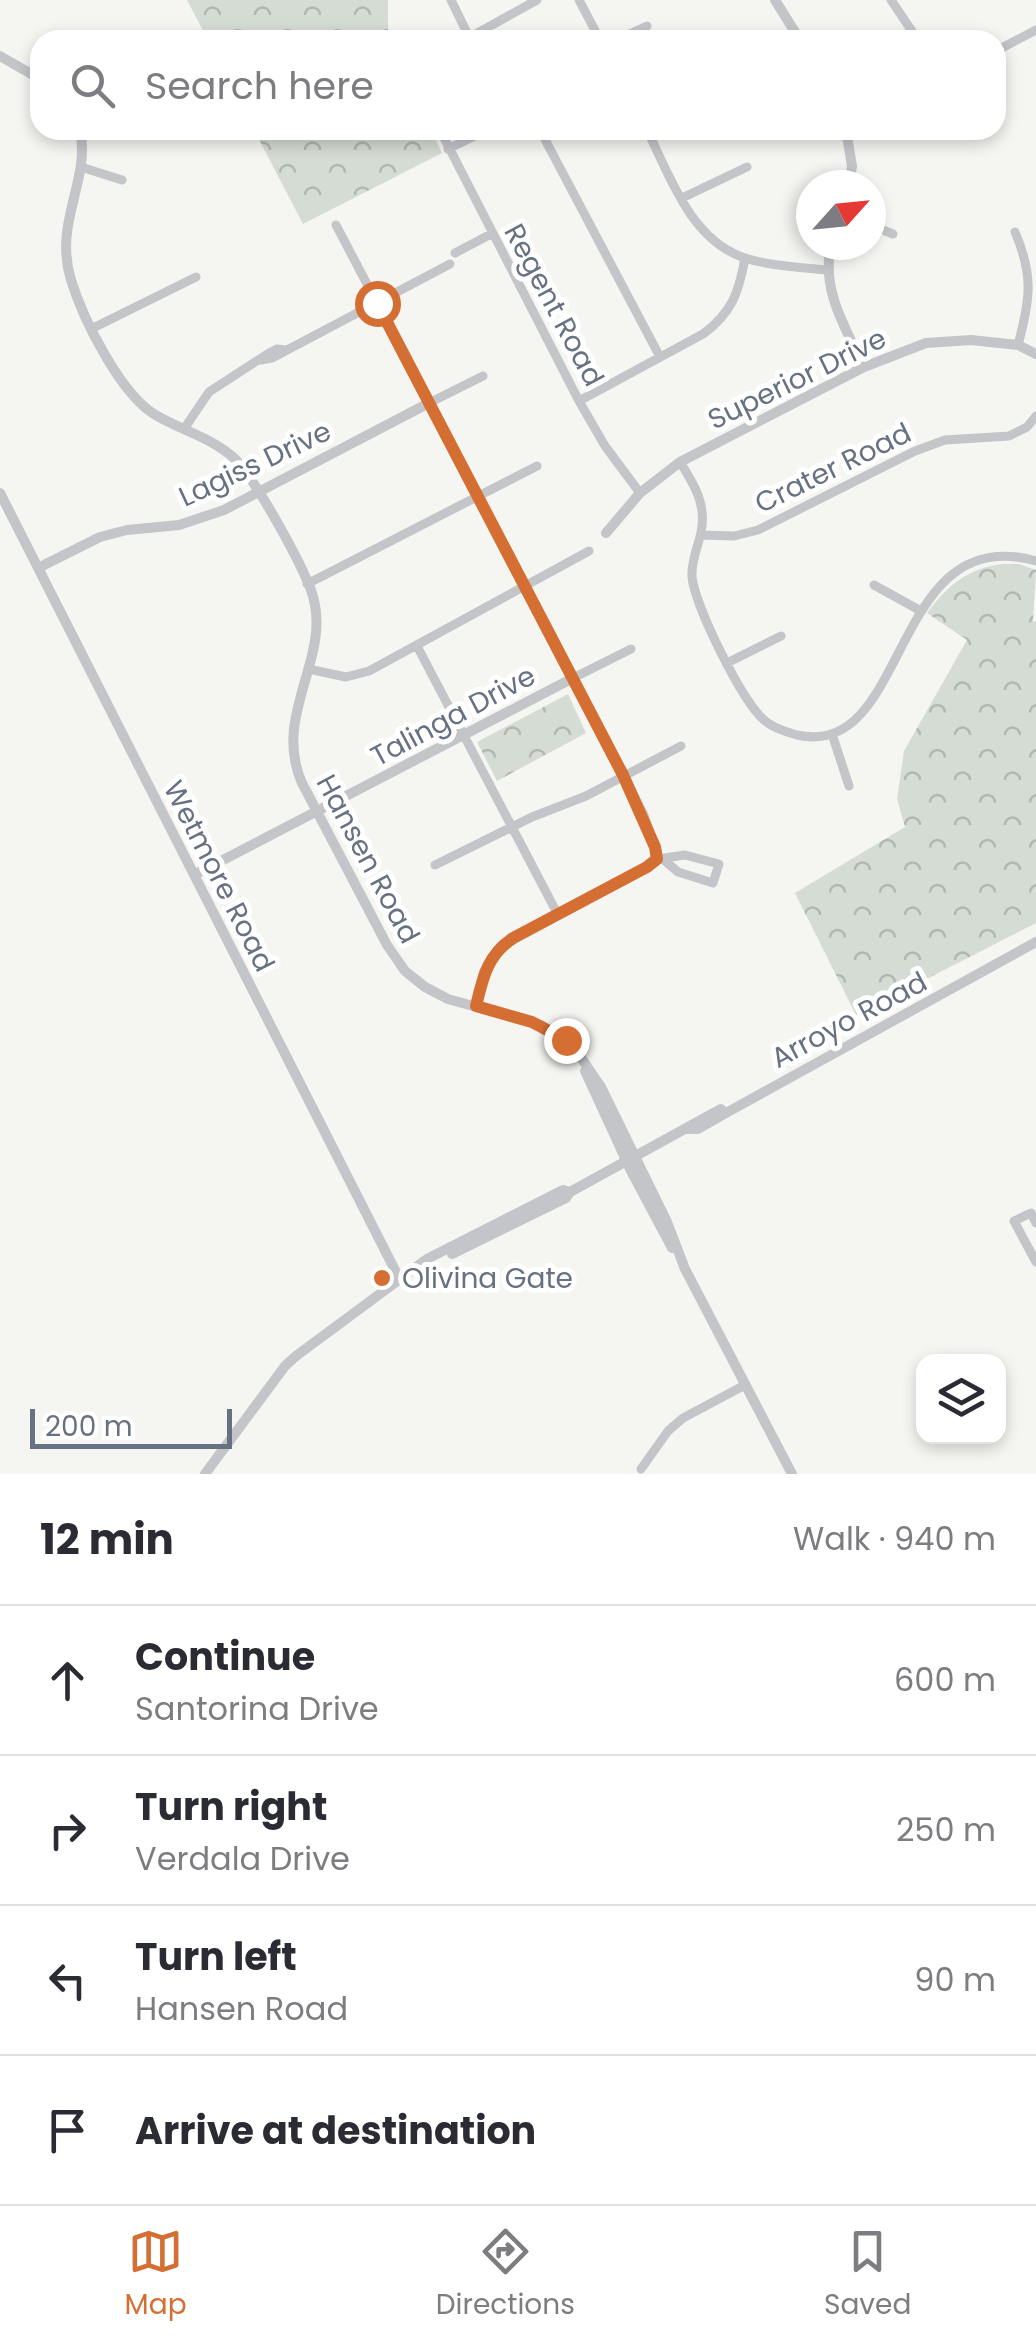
<!DOCTYPE html>
<html lang="en">
<head>
<meta charset="utf-8">
<style>
	:root { --surface:#fff; --page:#f2f2f3; --text:#2b2b33; --muted:#7c7c81; --line:#e1e1e2; --accent:#d56e32 }
	body { margin:0; font-family:Poppins,sans-serif; background:var(--page); color:var(--text) }
	.controls { position:absolute; right:30px; bottom:30px; display:grid; overflow:hidden; border-radius:20px; box-shadow:0 5px 15px #0003 }
	.controls button { width:90px; height:90px; display:grid; place-items:center; padding:0; border:0; border-bottom:2px solid var(--line); background:var(--surface); color:var(--text); font:50px sans-serif }
	.compass { position:absolute; left:796px; top:170px; width:90px; height:90px; border-radius:50%; background:var(--surface); box-shadow:0 5px 15px #0003; rotate:63deg }
	.scale { position:absolute; left:30px; bottom:25px; width:202px; box-sizing:border-box; padding-left:10px; border:5px solid #667181; border-top:0; font-size:28px; line-height:35px; white-space:nowrap; color:#667181; -webkit-text-stroke:8px #fff; paint-order:stroke }
	.stop { position:absolute; width:30px; height:30px; margin:-22px; border:8px solid #d56e32; border-radius:50%; background:#fff }
	.stop.end { background:#d56e32; border-color:#fff; box-shadow:0 2px 10px #0008 }
	.list { margin:0; padding:0; list-style:none }
	h2 { display:flex; justify-content:space-between; align-items:center; height:130px; margin:0; padding:0 40px; font-size:42px }
	h2 small { font-size:32px; font-weight:400; color:var(--muted) }
	.list li { display:grid; grid-template-columns:65px 1fr auto; gap:30px; align-items:center; box-sizing:border-box; height:150px; padding:0 40px; border-top:2px solid var(--line) }
	.list b { display:block; font-size:38px; white-space:nowrap }
	.list p { margin:0; font-size:32px; white-space:nowrap; color:var(--muted) }
	.list em { font-size:32px; font-style:normal; color:var(--muted) }
	.icon { flex:none; width:55px; height:55px; fill:none; stroke:currentColor; stroke-width:2; stroke-linecap:round; stroke-linejoin:round }
	.map { position:relative; flex:none; width:1036px; height:1474px; overflow:hidden }
	.search { position:absolute; background:var(--surface); box-shadow:0 5px 15px #0003; left:30px; right:30px; top:30px; height:110px; display:flex; align-items:center; gap:25px; box-sizing:border-box; padding:0 35px; border-radius:30px; color:var(--muted); font-size:38px }
	.sheet { height:730px; background:var(--surface) }
	nav { display:flex; justify-content:space-around; align-items:center; box-sizing:border-box; height:140px; border-top:2px solid var(--line); background:var(--surface); font-size:28px; color:var(--muted) }
	nav a { display:grid; justify-items:center; gap:5px }
	nav .on { color:var(--accent) }
	.map>svg:first-child { display:block }
</style>
</head>
<body>
<div class="map">
<svg width="1036" height="1474" viewBox="0 0 1036 1474">
	<defs>
		<pattern id="forest-crowns" width="20" height="18" patternUnits="userSpaceOnUse" patternTransform="scale(2.5)"><rect width="20" height="18" fill="#d5dcd3"/><path d="M2 6a3 3 0 1 1 6 0M12 15a3 3 0 1 1 6 0" fill="none" stroke="#b1b7b1"/></pattern>
	</defs>
	<rect width="100%" height="100%" fill="#f5f5f2"/>
	<path fill="url(#forest-crowns)" d="M187,0H388V40H208Z
		M254,130H431L442,153L303,224Z
		M1003,564H1019L1036,570L1033,621L1036,622V923L856,1015L795,893L905,827L897,799L904,751L967,640L927,613C948,585 968,568 1003,564Z
		M568,694L586,733L497,781L477,742Z"/>
	<g fill="none" stroke-linecap="round" stroke-linejoin="round">
		<path stroke="#c3c5c9" stroke-width="9" d="M451,0L469,37
			M579,0L600,40
			M891,0L918,40
			M465,40L537,0
			M617,40L647,26
			M996,51L1036,30
			M440,130L579,401L605,446L640,493
			M540,130L660,357
			M647,130C670,176 690,238 742,257C768,266 799,267 826,270
			M448,149L487,130
			M81,167L122,180
			M682,198L747,167
			M336,225L377,303
			M871,225L893,234
			M1015,232C1034,276 1030,300 1018,345
			M455,253L491,234
			M93,328L196,277
			M261,360L272,358L450,264
			M579,401L703,334C732,313 739,292 745,258
			M429,403L483,376
			M184,429L209,392L269,353L277,349L285,350
			M680,462C694,484 707,505 701,532C698,548 691,560 692,577C695,606 741,699 763,719C771,727 786,732 797,735C911,761 889,519 1036,561
			M701,535L734,536L758,530L915,451L945,440L1009,436L1027,427L1036,416
			M307,584L537,466
			M874,585L921,611
			M417,646L557,913
			M727,663L781,636
			M308,669L346,677L369,671L589,551
			M573,678L631,649
			M832,734L849,786
			M657,859L685,855L719,864L713,883L678,872L664,860
			M435,865L532,817L586,796L681,746
			M1036,1223L1031,1213L1014,1221L1036,1262
			M641,1469L668,1431L683,1418L745,1385"/>
		<path stroke="#c3c5c9" stroke-width="10" d="M775,0L800,40
			M0,56L40,79
			M80,130C91,181 53,222 71,280C83,319 120,393 154,414C180,430 211,437 234,458C255,478 300,561 311,590C335,656 271,713 302,783L387,945L405,971L425,987L448,999L541,1025L565,1040L580,1056L601,1087L667,1222L685,1269
			M846,130L852,166L849,185
			M831,245C821,290 845,327 864,367
			M377,303L623,775L643,814L657,853V859L647,867L501,946L484,972L476,1006
			M0,493L399,1278
			M606,533L640,493L680,462L864,367L926,343L971,340L1018,345L1036,354
			M38,568L100,537L127,530L179,525L224,510L429,403
			M194,875L573,678
			M585,1071L631,1171L672,1248
			M687,1129H698L726,1113L1036,942
			M452,1254L566,1198L570,1192L721,1109
			M684,1267L792,1474
			M205,1474L285,1366L296,1356L427,1259L563,1190L570,1192"/>
	</g>
	<g fill="none" stroke-linecap="round" stroke-linejoin="round">
		<path stroke="#d56e32" stroke-width="12" d="M377,303L623,775L655,847L657,859L647,867L513,938C487,956 483,977 476,1006L532,1022L566,1040"/>
	</g>
	<circle fill="#d56e32" stroke="#fff" stroke-width="4" cx="382" cy="1278" r="10"/>
	<g text-anchor="middle" dominant-baseline="central" stroke-width="10" stroke-linejoin="round" paint-order="stroke">
		<g font-size="28" fill="#667181" stroke="#fff">
			<text transform="translate(554 305) rotate(62)">Regent Road</text>
			<text transform="translate(797 379) rotate(-26)">Superior Drive</text>
			<text transform="translate(255 464) rotate(-25)">Lagiss Drive</text>
			<text transform="translate(833 468) rotate(-26)">Crater Road</text>
			<text transform="translate(453 716) rotate(-28)">Talinga Drive</text>
			<text transform="translate(368 859) rotate(62)">Hansen Road</text>
			<text transform="translate(219 876) rotate(63)">Wetmore Road</text>
			<text transform="translate(849 1020) rotate(-28)">Arroyo Road</text>
		</g>
		<g font-size="28" fill="#667181" stroke="#fff" text-anchor="start">
			<text x="402" y="1278">Olivina Gate</text>
		</g>
	</g>
</svg>
<div class="controls">
<button><svg class="icon" aria-label="layers" viewBox="0 0 24 24"><path d="M12 4l9 5-9 5-9-5zM3 14l9 5 9-5"/></svg></button>
</div>
<svg class="compass" viewBox="-18 -18 36 36"><path d="M0-13l5 13h-10z" fill="#e53935"/><path d="M0 13l5-13h-10z" fill="#7c7c81"/></svg>
<div class="scale">200 m</div>
<div class="stop" style="left:377px;top:303px"></div>
<div class="stop end" style="left:566px;top:1040px"></div>
<div class="search"><svg class="icon" aria-label="search" viewBox="0 0 24 24"><circle cx="10" cy="10" r="6"/><path d="M15 15l6 6"/></svg>Search here</div>
</div>
<section class="sheet">
<h2>12 min<small>Walk · 940 m</small></h2>
<ul class="list">
<li><svg class="icon" aria-label="ahead" viewBox="0 0 24 24"><path d="M12 20V5M6 11l6-6 6 6"/></svg><div><b>Continue</b><p>Santorina Drive</p></div><em>600 m</em></li>
<li><svg class="icon" aria-label="right" viewBox="0 0 24 24"><path d="M7 20v-9h11M14 6l5 5-5 5"/></svg><div><b>Turn right</b><p>Verdala Drive</p></div><em>250 m</em></li>
<li><svg class="icon" aria-label="left" viewBox="0 0 24 24"><path d="M17 20v-9H6M10 6l-5 5 5 5"/></svg><div><b>Turn left</b><p>Hansen Road</p></div><em>90 m</em></li>
<li><svg class="icon" aria-label="arrive" viewBox="0 0 24 24"><path d="M6 21V4h12l-3 4 3 4H6"/></svg><div><b>Arrive at destination</b></div></li>
</ul>
</section>
<nav>
<a class="on"><svg class="icon" aria-label="map" viewBox="0 0 24 24"><path d="M3 6l6-2 6 2 6-2v14l-6 2-6-2-6 2zM9 4v14M15 6v14"/></svg>Map</a>
<a><svg class="icon" aria-label="directions" viewBox="0 0 24 24"><path d="M12 3l9 9-9 9-9-9zM9 14v-3h6M13 9l2 2-2 2"/></svg>Directions</a>
<a><svg class="icon" aria-label="saved" viewBox="0 0 24 24"><path d="M7 4h10v16l-5-4-5 4z"/></svg>Saved</a>
</nav>
</body>
</html>
